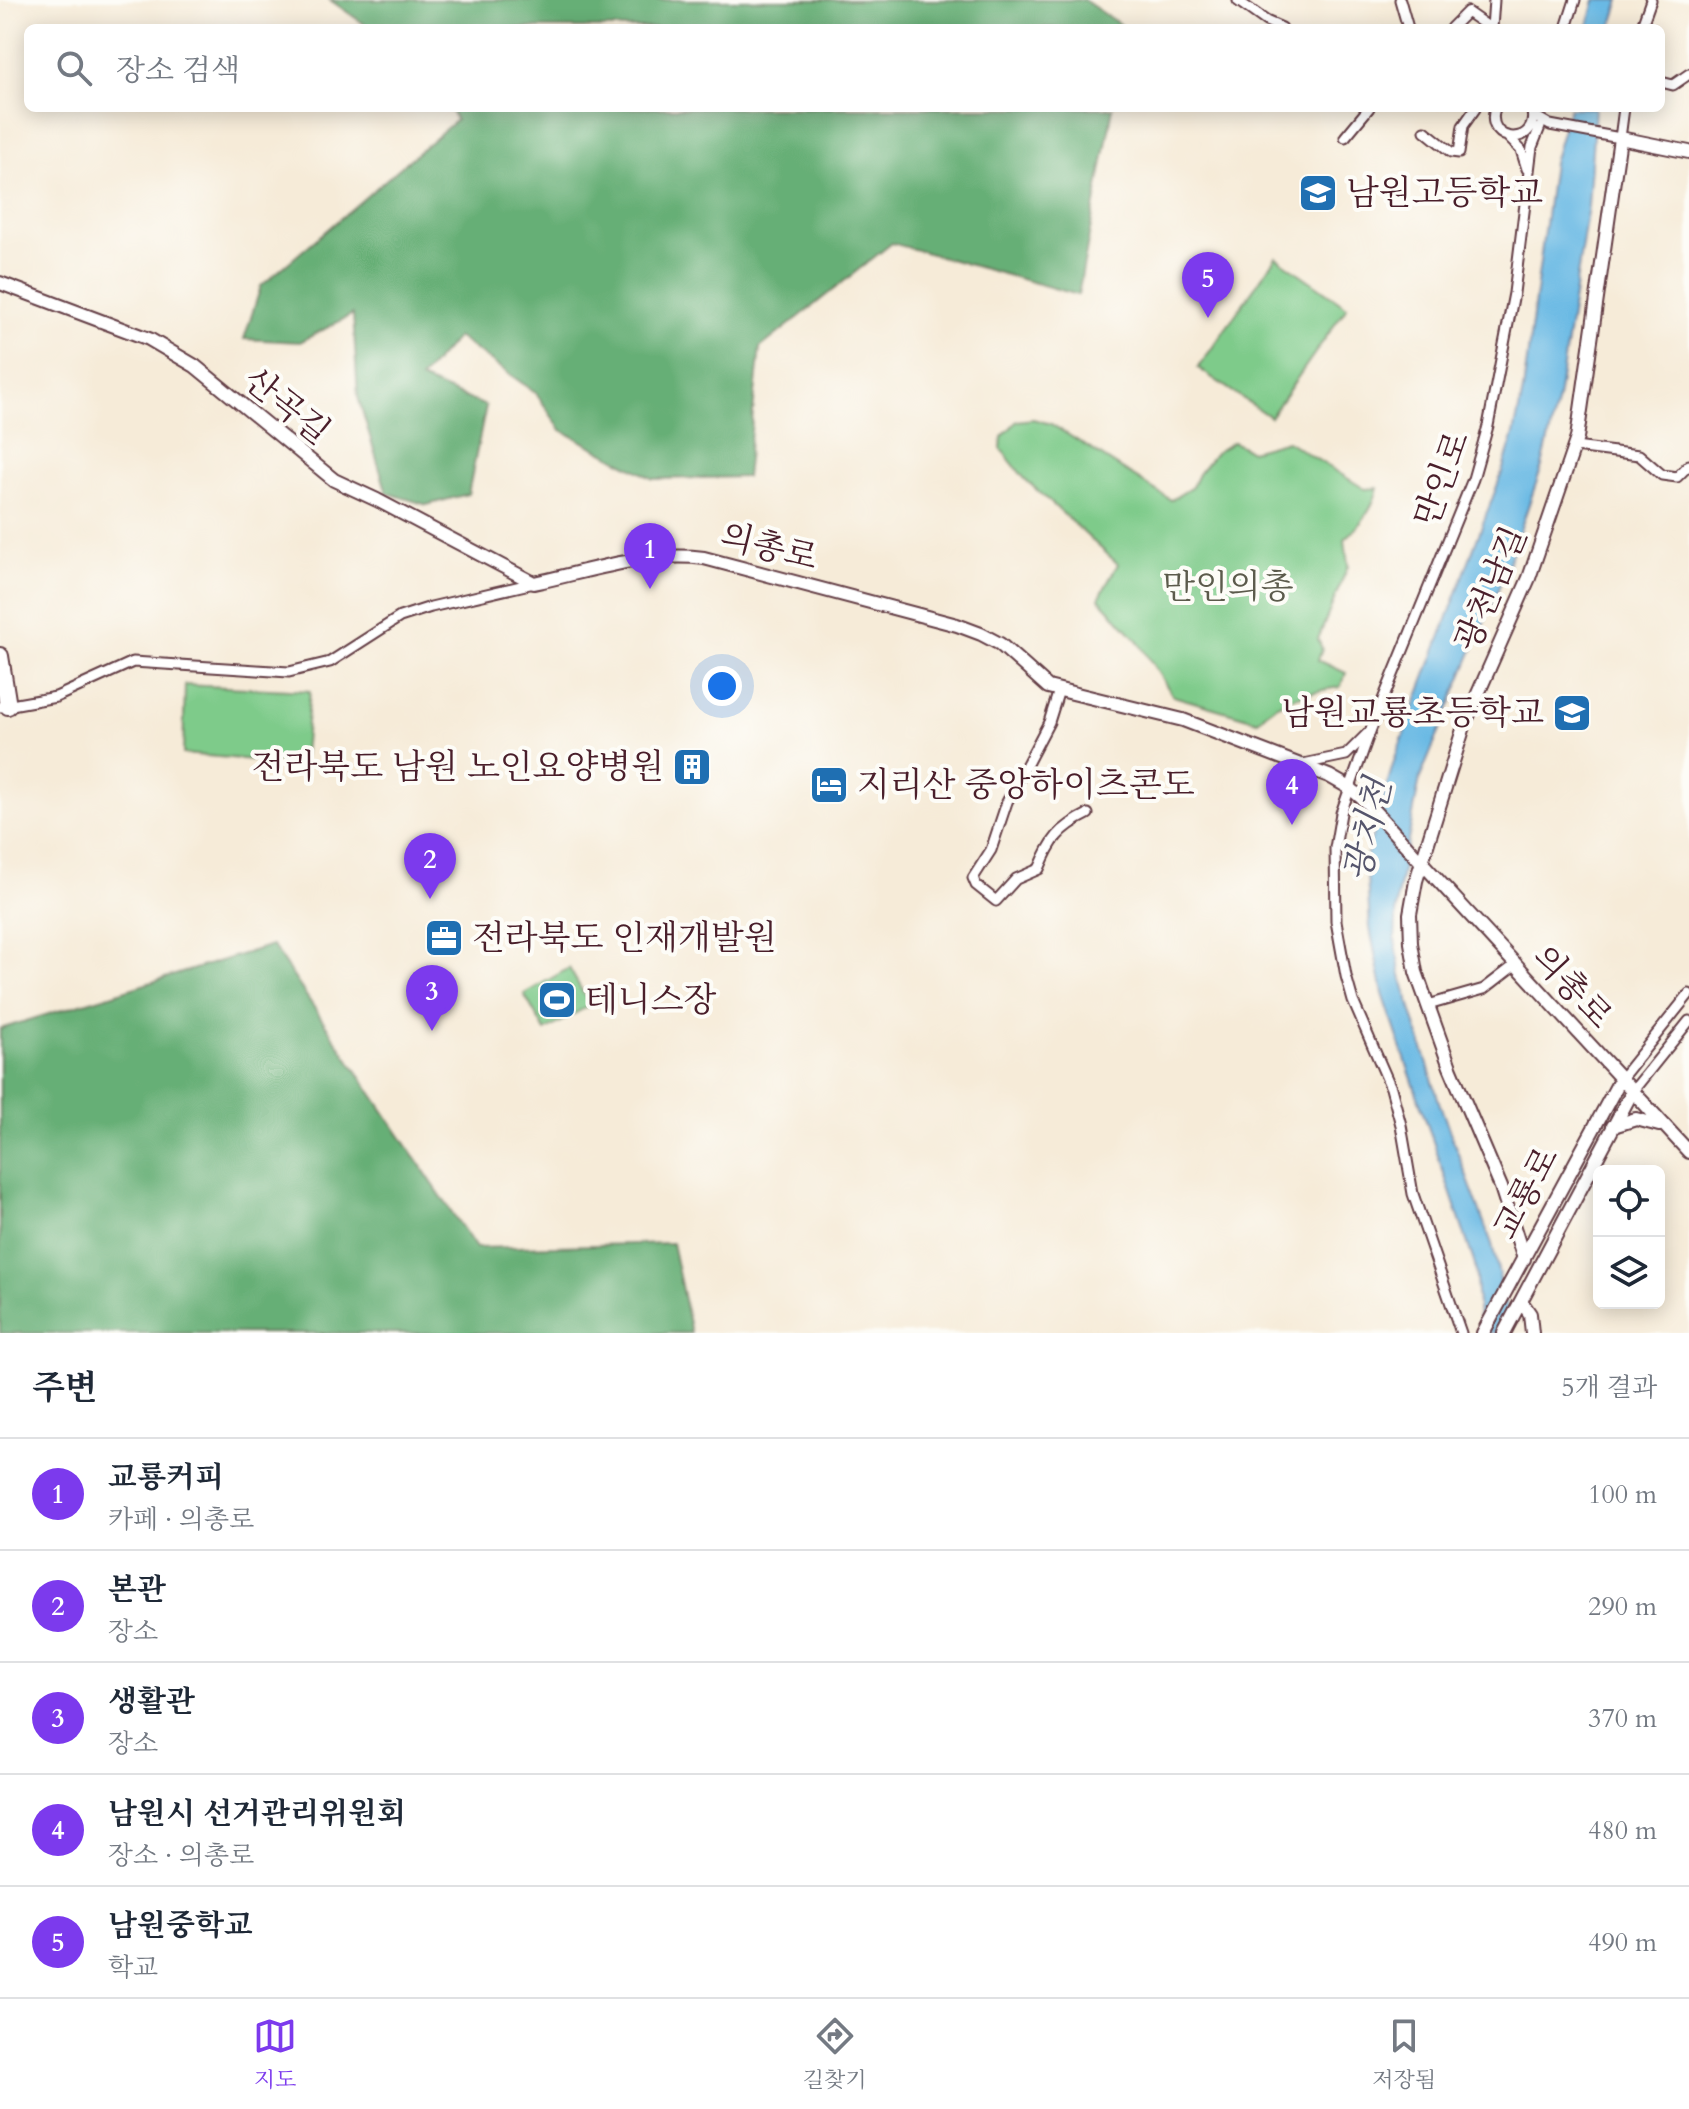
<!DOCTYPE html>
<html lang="ko">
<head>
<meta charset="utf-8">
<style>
	:root { --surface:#fff; --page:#f6f6f7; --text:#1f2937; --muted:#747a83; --line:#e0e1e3; --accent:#7c3aed }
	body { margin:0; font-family:Cardo,"Noto Serif KR",serif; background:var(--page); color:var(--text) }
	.controls { position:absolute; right:24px; bottom:24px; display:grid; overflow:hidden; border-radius:12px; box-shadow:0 4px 20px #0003 }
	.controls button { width:72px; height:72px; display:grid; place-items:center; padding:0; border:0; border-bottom:2px solid var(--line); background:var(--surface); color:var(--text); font:40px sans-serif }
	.you { position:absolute; left:722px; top:686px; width:28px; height:28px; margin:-20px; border:6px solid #fff; border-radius:50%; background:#1a73e8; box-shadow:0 0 0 12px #1a73e833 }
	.badge { display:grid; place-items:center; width:52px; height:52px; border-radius:50%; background:var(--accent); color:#fff; font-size:26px; font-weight:700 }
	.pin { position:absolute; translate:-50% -66px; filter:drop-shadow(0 2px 4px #0008) }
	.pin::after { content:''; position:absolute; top:42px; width:28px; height:24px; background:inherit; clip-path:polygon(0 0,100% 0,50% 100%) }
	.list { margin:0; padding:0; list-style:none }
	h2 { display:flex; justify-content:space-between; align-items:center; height:104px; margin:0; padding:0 32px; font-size:34px }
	h2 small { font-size:26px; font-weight:400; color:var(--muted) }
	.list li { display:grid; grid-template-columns:52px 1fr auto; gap:24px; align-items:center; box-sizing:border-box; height:112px; padding:0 32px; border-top:2px solid var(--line) }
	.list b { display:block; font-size:30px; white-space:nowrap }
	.list p { margin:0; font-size:26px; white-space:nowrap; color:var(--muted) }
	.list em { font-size:26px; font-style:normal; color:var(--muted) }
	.icon { flex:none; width:44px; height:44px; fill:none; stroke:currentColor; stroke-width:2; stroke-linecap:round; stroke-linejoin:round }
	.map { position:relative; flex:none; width:1689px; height:1333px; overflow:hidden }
	.search { position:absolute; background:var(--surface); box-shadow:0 4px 20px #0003; left:24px; right:24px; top:24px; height:88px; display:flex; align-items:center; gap:20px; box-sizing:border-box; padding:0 28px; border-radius:12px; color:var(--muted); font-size:30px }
	.sheet { height:664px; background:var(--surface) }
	nav { display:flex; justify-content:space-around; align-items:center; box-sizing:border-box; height:112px; border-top:2px solid var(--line); background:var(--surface); font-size:22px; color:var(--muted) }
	nav a { display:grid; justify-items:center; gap:4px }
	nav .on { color:var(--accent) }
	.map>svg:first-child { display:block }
</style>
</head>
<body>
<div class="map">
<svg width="1689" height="1333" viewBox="0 0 1689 1333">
	<rect width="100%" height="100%" fill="#fdfcf7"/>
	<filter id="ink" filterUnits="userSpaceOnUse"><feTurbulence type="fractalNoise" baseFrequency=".0125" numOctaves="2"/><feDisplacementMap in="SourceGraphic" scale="16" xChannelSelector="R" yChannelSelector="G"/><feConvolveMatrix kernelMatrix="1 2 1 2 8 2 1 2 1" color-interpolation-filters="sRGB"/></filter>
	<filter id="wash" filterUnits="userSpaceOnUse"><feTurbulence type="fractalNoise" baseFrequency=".006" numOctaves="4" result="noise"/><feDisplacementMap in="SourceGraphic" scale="32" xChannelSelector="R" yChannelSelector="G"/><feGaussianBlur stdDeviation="1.8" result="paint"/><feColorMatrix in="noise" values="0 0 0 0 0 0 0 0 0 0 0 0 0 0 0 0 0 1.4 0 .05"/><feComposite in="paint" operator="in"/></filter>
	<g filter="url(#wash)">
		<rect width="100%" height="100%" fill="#f6ebd8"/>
		<path fill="#7ecb8a" stroke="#64755a" stroke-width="2" d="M1276,257L1347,307L1270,417L1198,368Z
			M1033,419L1051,424L1171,500L1192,487L1198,474L1215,453L1233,442L1251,451L1287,441L1365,489L1378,488C1373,508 1360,526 1345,539L1348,566L1318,639L1322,649L1318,660L1346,673L1340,687C1310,692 1278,697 1258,721L1173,696L1137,640L1099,598L1118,564L1025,479L1001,449L1002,437L1017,421Z
			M185,685L310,691L303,764L183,754Z
			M569,968L590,1005L545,1031L524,994Z"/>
		<path fill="#66af76" stroke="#586750" stroke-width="2" d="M330,0H1084L1125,28H370Z
			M449,108H1113L1078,295L892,243L760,348L746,477L653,479L561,430L536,393L457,337L420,379L486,406L468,494L427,505L387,493L358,397L353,314L300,342L244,339L261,286L456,120Z
			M272,945L476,1248L672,1243L691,1333H0V1029Z"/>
		<path fill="#69b9e4" stroke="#5a6c88" stroke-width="2" d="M1595,0H1620L1611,28H1588Z
			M1569,108H1595L1588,206L1558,399L1542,466L1508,565L1420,778L1397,898L1395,939L1400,972L1440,1105L1492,1244L1512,1333H1480L1475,1265L1383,994L1370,928L1366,857L1395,758L1500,478L1514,434L1523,391L1553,163Z"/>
	</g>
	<g filter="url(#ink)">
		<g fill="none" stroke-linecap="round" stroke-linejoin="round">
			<g stroke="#643e45" stroke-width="13">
				<path id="minor" d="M1400,0L1408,28
					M1238,1L1266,21L1282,28
					M1451,28L1467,12L1490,28
					M1492,28L1494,0
					M1566,28L1575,0
					M1641,28L1651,0
					M1661,82L1673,85L1689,74
					M1495,108C1483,146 1543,147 1531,108
					M1533,115L1550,125L1620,138L1624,108
					M1425,131L1451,152L1459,153L1463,126L1475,109
					M1345,137L1369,108
					M1508,137L1521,150L1527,169
					M1575,447L1639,455L1662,475L1677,477L1689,465
					M1059,690L1049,722L1007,802L991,850L973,878L976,885L996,901L1016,879L1039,869C1051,840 1059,828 1088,814
					M0,707L56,697L133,662L289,672L330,662L400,617L431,607L534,583
					M1303,764L1346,755L1367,734
					M1428,1005L1484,989L1515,965
					M1620,1080L1689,994
					M1632,1092L1689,1021
					M1461,1333L1413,1194L1401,1125L1391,1088L1353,1001L1346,976L1336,921L1335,848L1341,813L1371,729L1473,479L1488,426L1514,293L1532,147L1540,127"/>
			</g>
			<g stroke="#643e45" stroke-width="16">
				<path id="tertiary" d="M0,283L149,339L195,366L334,480L377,500L534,583C590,571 646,551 704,558L957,625L981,634L1000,644L1048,687L1183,720L1329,776L1350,788L1364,800L1689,1152
					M1613,1126L1636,1119L1659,1125
					M1524,1259L1501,1187L1450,1067L1416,972L1411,943L1410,914L1416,881L1465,723L1529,578L1577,438L1620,138L1689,152
					M1521,1301L1530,1314L1532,1333
					M1483,1333L1620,1080
					M1504,1333L1632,1092"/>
			</g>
			<g stroke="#643e45" stroke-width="20">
				<path id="trunk" d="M0,656L8,706"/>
			</g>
			<use href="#minor" stroke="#fff" stroke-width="9"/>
			<use href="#tertiary" stroke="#fff" stroke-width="12"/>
			<use href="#trunk" stroke="#fff" stroke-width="16"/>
		</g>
	</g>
	<defs>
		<g id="school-square" transform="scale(2)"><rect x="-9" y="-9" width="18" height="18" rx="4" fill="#1f6fb2" stroke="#fdfcf7"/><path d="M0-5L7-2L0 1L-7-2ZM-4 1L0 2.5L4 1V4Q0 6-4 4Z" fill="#fff"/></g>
		<g id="building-square" transform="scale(2)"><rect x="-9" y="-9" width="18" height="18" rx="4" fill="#1f6fb2" stroke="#fdfcf7"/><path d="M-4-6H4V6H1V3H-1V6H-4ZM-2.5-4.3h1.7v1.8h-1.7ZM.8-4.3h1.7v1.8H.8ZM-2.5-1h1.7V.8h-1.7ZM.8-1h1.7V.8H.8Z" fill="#fff"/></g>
		<g id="hotel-square" transform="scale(2)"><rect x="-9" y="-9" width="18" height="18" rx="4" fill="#1f6fb2" stroke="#fdfcf7"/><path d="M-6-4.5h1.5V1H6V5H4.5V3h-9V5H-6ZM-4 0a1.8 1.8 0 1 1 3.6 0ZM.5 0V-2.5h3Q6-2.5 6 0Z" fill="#fff"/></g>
		<g id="office-square" transform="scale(2)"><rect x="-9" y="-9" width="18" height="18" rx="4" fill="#1f6fb2" stroke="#fdfcf7"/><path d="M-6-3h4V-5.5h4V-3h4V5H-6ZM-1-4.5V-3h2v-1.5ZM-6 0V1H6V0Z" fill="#fff"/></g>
		<g id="stadium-square" transform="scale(2)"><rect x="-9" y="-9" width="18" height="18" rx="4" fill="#1f6fb2" stroke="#fdfcf7"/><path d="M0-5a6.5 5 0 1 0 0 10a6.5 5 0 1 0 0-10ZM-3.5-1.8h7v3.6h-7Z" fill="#fff"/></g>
	</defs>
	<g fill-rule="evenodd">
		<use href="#school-square" x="1318" y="193"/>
		<use href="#school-square" x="1572" y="713"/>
		<use href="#building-square" x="692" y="767"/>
		<use href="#hotel-square" x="829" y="785"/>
		<use href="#office-square" x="444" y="938"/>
		<use href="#stadium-square" x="557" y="1000"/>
	</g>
	<g text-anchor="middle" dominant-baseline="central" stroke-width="8" stroke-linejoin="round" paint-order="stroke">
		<g font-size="34" fill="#4a1f2b" stroke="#fdfcf7" text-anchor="start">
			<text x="1346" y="193">남원고등학교</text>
			<text x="1544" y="713" text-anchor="end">남원교룡초등학교</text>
			<text x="664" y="767" text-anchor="end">전라북도 남원 노인요양병원</text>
			<text x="857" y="785">지리산 중앙하이츠콘도</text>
			<text x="472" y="938">전라북도 인재개발원</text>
			<text x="585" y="1000">테니스장</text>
		</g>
		<g font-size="34" fill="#4a1f2b" stroke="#fdfcf7">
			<text transform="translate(287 406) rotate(39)">산곡길</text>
			<text transform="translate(1442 479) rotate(-70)">만인로</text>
			<text transform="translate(769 547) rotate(14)">의총로</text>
			<text transform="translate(1491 589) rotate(-67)">광천남길</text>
			<text transform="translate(1572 987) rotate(47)">의총로</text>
			<text transform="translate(1526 1193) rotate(-62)">교룡로</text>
		</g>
		<g font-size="34" fill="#5c5b4c" stroke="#fdfcf7">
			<text x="1228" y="587">만인의총</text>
		</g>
		<g font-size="36" font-style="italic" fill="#55556c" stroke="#fdfcf7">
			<text transform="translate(1368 830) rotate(-77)">광치천</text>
		</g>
	</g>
</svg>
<div class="controls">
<button><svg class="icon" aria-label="locate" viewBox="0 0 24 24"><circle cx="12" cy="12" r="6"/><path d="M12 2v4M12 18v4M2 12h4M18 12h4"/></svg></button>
<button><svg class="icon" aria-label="layers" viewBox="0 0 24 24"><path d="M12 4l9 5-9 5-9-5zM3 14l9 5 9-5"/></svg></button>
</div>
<div class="you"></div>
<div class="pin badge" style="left:650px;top:589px">1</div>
<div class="pin badge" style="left:430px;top:899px">2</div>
<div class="pin badge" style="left:432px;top:1031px">3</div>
<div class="pin badge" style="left:1292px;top:825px">4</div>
<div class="pin badge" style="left:1208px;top:318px">5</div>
<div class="search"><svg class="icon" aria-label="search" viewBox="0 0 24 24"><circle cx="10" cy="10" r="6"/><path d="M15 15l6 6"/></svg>장소 검색</div>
</div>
<section class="sheet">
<h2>주변<small>5개 결과</small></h2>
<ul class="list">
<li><span class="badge">1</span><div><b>교룡커피</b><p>카페 · 의총로</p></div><em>100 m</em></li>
<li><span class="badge">2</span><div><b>본관</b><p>장소</p></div><em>290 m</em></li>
<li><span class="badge">3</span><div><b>생활관</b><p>장소</p></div><em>370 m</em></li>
<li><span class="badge">4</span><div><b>남원시 선거관리위원회</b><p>장소 · 의총로</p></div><em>480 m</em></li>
<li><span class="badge">5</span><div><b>남원중학교</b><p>학교</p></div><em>490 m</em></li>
</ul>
</section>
<nav>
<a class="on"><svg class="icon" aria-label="map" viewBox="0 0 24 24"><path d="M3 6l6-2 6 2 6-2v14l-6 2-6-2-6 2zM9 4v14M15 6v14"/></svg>지도</a>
<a><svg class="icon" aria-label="directions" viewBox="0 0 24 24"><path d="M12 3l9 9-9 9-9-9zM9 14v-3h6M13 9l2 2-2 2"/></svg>길찾기</a>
<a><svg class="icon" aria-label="saved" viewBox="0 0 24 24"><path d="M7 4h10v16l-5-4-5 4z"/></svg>저장됨</a>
</nav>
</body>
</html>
